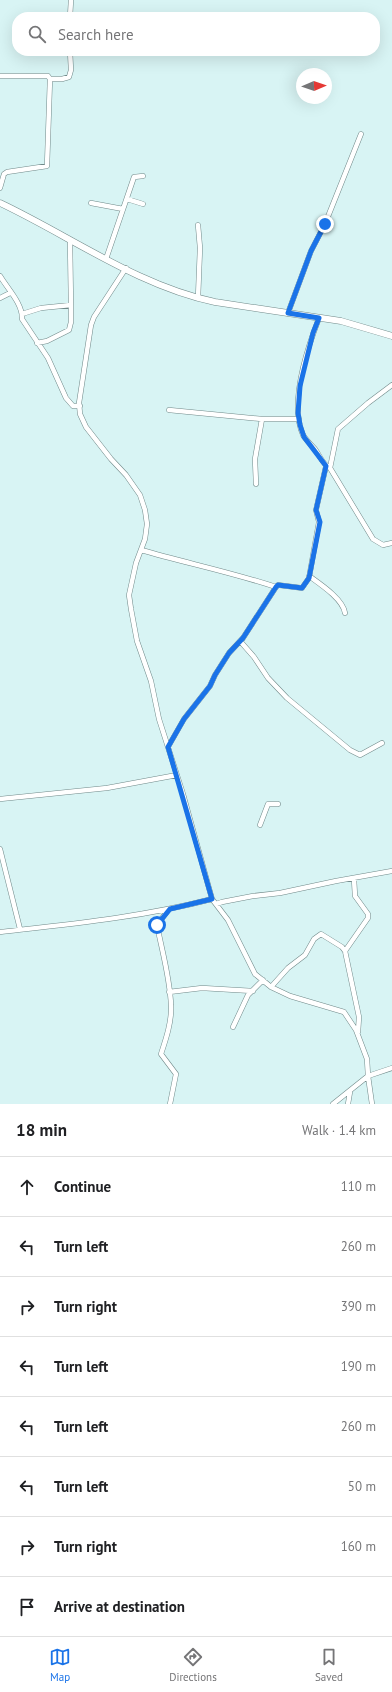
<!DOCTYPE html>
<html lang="en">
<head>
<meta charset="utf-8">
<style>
	:root { --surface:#fff; --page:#f6f6f6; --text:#202124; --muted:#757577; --line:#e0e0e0; --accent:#1a73e8 }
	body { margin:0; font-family:"PT Sans",sans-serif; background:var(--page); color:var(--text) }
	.compass { position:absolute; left:296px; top:68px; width:36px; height:36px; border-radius:50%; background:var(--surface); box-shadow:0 4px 16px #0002; rotate:88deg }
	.stop { position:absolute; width:12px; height:12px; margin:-9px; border:3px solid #1a73e8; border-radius:50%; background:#fff }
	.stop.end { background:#1a73e8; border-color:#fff; box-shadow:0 1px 4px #0008 }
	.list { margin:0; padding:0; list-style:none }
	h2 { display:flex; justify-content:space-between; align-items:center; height:52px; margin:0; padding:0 16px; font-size:17px }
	h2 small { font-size:13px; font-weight:400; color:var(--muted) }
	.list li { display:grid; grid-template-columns:26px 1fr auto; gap:12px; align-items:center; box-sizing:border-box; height:60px; padding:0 16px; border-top:1px solid var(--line) }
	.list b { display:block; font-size:15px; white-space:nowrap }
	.list em { font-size:13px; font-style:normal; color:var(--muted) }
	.icon { flex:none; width:22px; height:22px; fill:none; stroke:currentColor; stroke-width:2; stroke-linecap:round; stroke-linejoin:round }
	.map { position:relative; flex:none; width:392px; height:1104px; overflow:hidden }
	.search { position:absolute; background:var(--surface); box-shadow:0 4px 16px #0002; left:12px; right:12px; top:12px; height:44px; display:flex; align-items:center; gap:10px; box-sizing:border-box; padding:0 14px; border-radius:16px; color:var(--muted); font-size:15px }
	.sheet { height:532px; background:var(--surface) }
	nav { display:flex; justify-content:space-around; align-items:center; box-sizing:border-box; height:56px; border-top:1px solid var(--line); background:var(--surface); font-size:11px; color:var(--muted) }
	nav a { display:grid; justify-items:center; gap:2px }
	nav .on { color:var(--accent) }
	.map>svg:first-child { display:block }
</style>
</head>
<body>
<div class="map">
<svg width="392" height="1104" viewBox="0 0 392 1104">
	<rect width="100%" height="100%" fill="#d8f4f4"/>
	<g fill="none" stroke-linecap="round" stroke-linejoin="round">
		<g stroke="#708989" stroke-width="5.5">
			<path id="minor" d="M70,17L71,0
				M0,76H48L50,79H62L69,77L71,70L70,51
				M0,188L4,174L7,172L47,166L50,79
				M127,199L143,204
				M91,203L123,209
				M198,225L200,248L198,298
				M106,259L134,177L143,176
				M126,268L94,317L91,325L79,403L80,414L86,427L111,459L126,475L140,495L145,510L147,524L145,539L136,563L129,595L131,609L137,641L151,681L159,719L183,794L212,899L228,920L255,974L271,987L290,996L344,1012L356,1030L367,1059L368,1076L372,1104
				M0,276C7,288 23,304 22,319L48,358L66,398L73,406H80
				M0,298L10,293
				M288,313L311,251L325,224L361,134
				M22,314L41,308L71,305L70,241
				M319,318C307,349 289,403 303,435C306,440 311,445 315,449C320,456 322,464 330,468L373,539L383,545L392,543
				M37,343L47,341L69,330L71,322V305
				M169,410L262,419
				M330,468L338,429L368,403L392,385
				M256,484L255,459L262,419H299
				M141,550C186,563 231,572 276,587L278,585L302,588L309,578L319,522L316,510L326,466
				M309,576C320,584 343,599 345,613
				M240,641L254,657L268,678L287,698L350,750L360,755L382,743
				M168,747L184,719L210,686L215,675L229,653L243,638L276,587
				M0,799L107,788L177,775
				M260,825L268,804H278
				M0,849L20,929
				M216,904L222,902L253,896L280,893L336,881L392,871
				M169,909L157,925C162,951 170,978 171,1005C172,1021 166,1039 161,1054L176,1074L170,1104
				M0,932C71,924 143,917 212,899
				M345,951L368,918V914L355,896L354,879
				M271,987L288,968L305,955L314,939L321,934L342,947L345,951L359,1017L358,1032
				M169,992L202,988L253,991
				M233,1027L248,995L263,980
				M333,1104L368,1076L392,1068
				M348,1104L350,1092"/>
		</g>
		<g stroke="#708989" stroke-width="7">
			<path id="tertiary" d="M0,203C70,236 138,286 215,302L341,321L392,336"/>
		</g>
		<use href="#minor" stroke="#fff" stroke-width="4.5"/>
		<use href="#tertiary" stroke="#fff" stroke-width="6"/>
	</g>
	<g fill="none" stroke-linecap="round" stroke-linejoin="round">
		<path stroke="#1a73e8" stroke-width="5" d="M157,925L170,909L212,899L168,747L184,719L210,686L215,675L229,653L243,638L276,587L278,585L302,588L309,578L320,522L316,510L326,466L304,437L300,425L298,413L300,386L313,333L319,318L288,313L311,251L325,224"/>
	</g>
</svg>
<svg class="compass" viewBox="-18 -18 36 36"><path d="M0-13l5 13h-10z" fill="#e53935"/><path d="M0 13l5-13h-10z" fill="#757577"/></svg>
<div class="stop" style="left:157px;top:925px"></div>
<div class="stop end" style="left:325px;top:224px"></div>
<div class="search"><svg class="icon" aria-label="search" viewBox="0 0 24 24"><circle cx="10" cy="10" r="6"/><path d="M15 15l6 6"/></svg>Search here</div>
</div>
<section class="sheet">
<h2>18 min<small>Walk · 1.4 km</small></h2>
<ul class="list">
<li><svg class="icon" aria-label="ahead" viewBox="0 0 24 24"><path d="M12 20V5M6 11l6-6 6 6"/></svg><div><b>Continue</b></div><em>110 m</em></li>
<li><svg class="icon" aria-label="left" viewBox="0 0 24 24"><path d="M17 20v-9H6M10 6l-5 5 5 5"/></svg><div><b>Turn left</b></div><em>260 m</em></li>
<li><svg class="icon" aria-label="right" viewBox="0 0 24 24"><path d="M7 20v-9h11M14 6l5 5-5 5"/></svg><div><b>Turn right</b></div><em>390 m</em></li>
<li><svg class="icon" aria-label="left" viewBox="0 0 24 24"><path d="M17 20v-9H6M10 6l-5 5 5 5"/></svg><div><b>Turn left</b></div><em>190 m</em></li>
<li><svg class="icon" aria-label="left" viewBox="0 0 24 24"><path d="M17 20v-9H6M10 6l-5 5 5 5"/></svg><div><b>Turn left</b></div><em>260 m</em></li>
<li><svg class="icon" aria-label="left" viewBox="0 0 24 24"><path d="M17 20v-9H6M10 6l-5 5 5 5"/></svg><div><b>Turn left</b></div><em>50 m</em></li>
<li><svg class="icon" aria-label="right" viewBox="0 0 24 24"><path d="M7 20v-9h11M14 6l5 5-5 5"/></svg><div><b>Turn right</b></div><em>160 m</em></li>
<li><svg class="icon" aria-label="arrive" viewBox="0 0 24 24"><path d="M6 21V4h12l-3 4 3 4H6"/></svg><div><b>Arrive at destination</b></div></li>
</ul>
</section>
<nav>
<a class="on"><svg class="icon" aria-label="map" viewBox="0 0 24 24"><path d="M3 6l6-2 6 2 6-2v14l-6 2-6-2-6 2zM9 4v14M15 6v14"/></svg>Map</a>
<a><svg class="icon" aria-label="directions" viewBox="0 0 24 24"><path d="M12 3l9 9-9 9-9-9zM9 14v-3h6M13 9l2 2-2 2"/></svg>Directions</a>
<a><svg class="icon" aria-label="saved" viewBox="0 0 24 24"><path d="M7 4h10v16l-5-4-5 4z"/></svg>Saved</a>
</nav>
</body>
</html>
